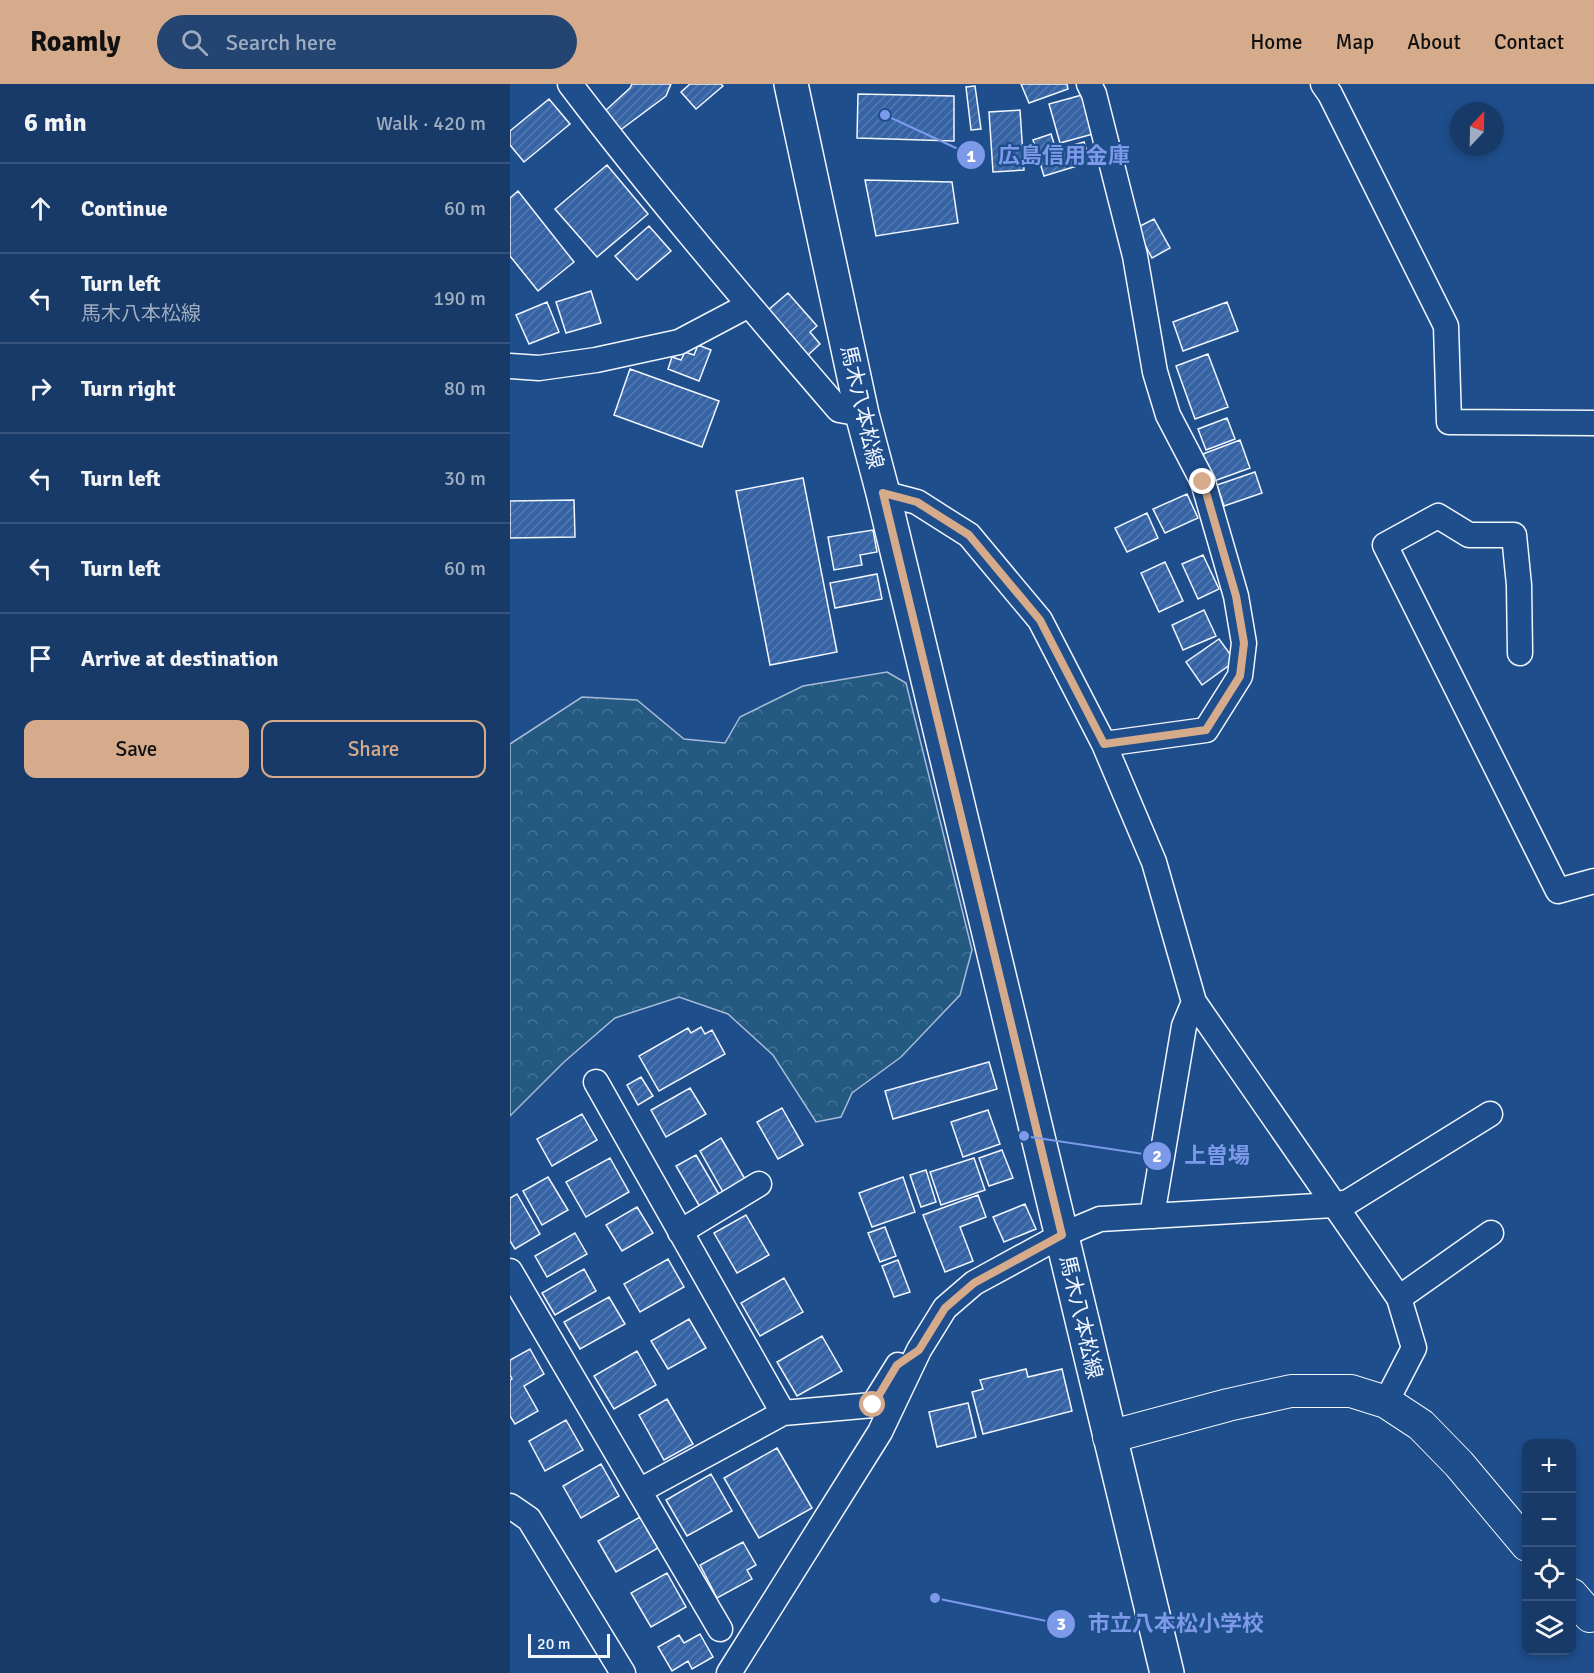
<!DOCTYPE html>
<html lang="en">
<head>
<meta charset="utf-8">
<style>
	:root { --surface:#173a69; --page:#244571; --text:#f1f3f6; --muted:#9eadc0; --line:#36547d; --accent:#d6ab8b }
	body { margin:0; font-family:Signika,"Noto Sans JP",sans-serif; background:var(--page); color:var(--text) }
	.controls { position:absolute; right:18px; bottom:18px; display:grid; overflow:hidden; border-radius:12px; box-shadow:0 3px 9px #0003 }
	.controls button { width:54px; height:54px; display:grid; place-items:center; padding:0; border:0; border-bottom:2px solid var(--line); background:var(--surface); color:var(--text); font:30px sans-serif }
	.compass { position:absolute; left:940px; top:18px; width:54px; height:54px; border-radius:50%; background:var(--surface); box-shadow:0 3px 9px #0003; rotate:22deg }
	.scale { position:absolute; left:18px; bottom:15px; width:82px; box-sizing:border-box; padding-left:6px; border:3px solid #f2f6ff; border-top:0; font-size:16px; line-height:21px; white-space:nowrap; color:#f2f6ff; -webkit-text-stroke:4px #1f4e8c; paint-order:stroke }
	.stop { position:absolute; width:18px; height:18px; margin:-14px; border:4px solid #d6ab8b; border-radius:50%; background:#fff }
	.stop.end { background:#d6ab8b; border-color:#fff; box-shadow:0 2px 6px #0008 }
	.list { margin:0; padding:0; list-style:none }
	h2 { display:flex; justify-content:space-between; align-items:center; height:78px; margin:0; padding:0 24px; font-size:26px }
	h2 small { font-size:20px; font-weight:400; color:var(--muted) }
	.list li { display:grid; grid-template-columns:39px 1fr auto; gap:18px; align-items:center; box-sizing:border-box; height:90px; padding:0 24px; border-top:2px solid var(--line) }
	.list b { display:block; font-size:22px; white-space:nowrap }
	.list p { margin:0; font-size:20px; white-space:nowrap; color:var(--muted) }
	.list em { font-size:20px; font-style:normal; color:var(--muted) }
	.actions { display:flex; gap:12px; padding:18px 24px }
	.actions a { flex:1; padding:14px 0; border:2px solid var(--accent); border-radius:12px; text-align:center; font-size:21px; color:var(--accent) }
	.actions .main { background:var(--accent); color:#111 }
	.icon { flex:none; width:33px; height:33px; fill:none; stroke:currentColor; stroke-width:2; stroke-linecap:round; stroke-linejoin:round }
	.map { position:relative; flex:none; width:1084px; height:1589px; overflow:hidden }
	header { display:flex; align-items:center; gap:36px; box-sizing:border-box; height:84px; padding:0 30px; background:var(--accent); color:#111 }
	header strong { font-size:28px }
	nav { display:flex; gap:33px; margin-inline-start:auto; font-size:21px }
	.search { width:420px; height:54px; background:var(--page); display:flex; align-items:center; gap:15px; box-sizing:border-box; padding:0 21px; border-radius:33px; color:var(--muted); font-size:22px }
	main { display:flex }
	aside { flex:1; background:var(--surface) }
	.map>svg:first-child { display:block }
</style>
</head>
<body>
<header>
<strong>Roamly</strong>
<div class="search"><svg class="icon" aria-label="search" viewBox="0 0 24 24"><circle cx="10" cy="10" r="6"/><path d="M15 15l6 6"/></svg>Search here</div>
<nav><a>Home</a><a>Map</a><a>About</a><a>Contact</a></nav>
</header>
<main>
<aside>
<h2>6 min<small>Walk · 420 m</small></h2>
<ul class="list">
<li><svg class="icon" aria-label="ahead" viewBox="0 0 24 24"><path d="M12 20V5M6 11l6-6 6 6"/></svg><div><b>Continue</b></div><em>60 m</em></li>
<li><svg class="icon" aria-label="left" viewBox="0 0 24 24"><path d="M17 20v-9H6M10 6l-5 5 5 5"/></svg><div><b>Turn left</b><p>馬木八本松線</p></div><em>190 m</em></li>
<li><svg class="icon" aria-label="right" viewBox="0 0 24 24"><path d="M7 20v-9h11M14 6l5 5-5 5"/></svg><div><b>Turn right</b></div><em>80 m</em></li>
<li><svg class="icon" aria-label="left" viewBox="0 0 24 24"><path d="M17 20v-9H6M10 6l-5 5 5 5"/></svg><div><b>Turn left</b></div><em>30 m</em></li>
<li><svg class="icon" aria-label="left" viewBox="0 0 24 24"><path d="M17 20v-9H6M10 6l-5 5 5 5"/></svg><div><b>Turn left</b></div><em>60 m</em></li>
<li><svg class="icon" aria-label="arrive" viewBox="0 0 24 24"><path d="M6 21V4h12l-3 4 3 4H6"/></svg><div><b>Arrive at destination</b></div></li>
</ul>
<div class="actions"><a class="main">Save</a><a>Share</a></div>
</aside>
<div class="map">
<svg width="1084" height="1589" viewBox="0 0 1084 1589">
	<defs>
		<pattern id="forest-crowns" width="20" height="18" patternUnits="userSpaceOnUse" patternTransform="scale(1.5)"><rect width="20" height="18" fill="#245a82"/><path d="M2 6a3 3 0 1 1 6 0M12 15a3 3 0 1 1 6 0" fill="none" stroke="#447295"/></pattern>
		<pattern id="building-hatch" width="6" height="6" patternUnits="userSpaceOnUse" patternTransform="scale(1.5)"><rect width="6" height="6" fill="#3563a3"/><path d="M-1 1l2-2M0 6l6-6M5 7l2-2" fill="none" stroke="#537ab1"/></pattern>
	</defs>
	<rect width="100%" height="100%" fill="#1f4e8c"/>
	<path fill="url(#forest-crowns)" stroke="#a8bbd7" stroke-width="1.5" d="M377,588L396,599L462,866L450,911L391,973L342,1009L331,1033L306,1038L263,971L218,930L169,913L105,934L54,978L0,1032V660L72,613L127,616L174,655L215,659L230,633L293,602Z"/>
	<path fill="url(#building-hatch)" stroke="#f2f6ff" stroke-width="1.5" d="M122,0H161L156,12L109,47L94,28L120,4Z
		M180,0H211L213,2L186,25L171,8Z
		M511,0H557L558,5L519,19Z
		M465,2L471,45L461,46L456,3Z
		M348,10L444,12V57L347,54Z
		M572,11L583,50L550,59L539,20Z
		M39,15L60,40L14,78L0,61V47Z
		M510,26L514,86L483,88L479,28Z
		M541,50L546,66L574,58L580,78L534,92L523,56Z
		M97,81L138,130L87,173L45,125Z
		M355,96L442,98L448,139L366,152Z
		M8,107L64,178L28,207L0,172V114Z
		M644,135L660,164L642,174L626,144Z
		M139,142L161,167L127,196L105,172Z
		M81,207L91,239L56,249L46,218Z
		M278,209L307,242L300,248L310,260L297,272L258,226Z
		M37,218L49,248L19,260L6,231Z
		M717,218L728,247L673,267L663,238Z
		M188,261L201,266L189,297L158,285L162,273L171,276L175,268L184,271Z
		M698,270L718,323L685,335L666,282Z
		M120,285L209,317L192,363L104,331Z
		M717,334L725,355L696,366L688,345Z
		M730,356L740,384L704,397L693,370Z
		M745,388L752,409L714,422L707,401Z
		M293,394L327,568L260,581L226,407Z
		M677,410L688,434L655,449L643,425Z
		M64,416L65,453L0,454V417Z
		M637,429L648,454L617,468L605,444Z
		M363,446L367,468L350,471L352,481L324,486L318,453Z
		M693,471L709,505L688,515L672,480Z
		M655,478L673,517L649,528L631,489Z
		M367,490L372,515L325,524L320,499Z
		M694,526L706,552L673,566L662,541Z
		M709,555L725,577L692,601L676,578Z
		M191,943L195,950L202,946L215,970L149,1007L129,972L178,944L181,949Z
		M479,978L487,1005L383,1035L375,1007Z
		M131,993L143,1012L128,1021L117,1001Z
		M180,1004L196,1030L156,1053L141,1026Z
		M272,1024L293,1061L268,1075L247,1038Z
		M478,1026L490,1060L453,1073L441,1038Z
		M72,1030L87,1056L42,1082L27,1055Z
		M211,1054L235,1095L213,1108L190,1067Z
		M492,1066L503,1094L479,1102L469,1074Z
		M186,1071L210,1112L190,1123L166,1082Z
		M100,1074L119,1108L76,1133L56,1098Z
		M464,1074L475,1106L431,1121L420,1088Z
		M416,1086L426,1118L411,1123L400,1091Z
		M38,1093L58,1126L32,1141L13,1107Z
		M393,1093L405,1128L362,1143L349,1109Z
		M7,1110L30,1150L5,1165L0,1157V1114Z
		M468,1111L476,1133L450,1143L463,1177L435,1188L413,1131Z
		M515,1120L526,1145L494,1158L483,1133Z
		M127,1123L143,1149L112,1167L96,1141Z
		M236,1131L259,1171L227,1189L204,1149Z
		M375,1143L386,1172L370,1178L358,1149Z
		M65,1149L77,1170L37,1193L25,1172Z
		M158,1175L174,1203L130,1228L114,1200Z
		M388,1176L400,1208L384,1213L372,1182Z
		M74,1185L86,1207L45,1231L32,1209Z
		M274,1194L293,1228L250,1252L231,1219Z
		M99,1213L115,1240L70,1265L54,1238Z
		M179,1235L196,1264L158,1285L141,1257Z
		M312,1252L332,1287L287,1312L267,1278Z
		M20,1265L34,1290L14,1302L28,1327L5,1340L0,1332V1296L2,1295L0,1291V1276Z
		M127,1267L146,1301L104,1325L84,1292Z
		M516,1285L518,1293L552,1285L562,1327L473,1350L462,1308L473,1305L470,1296Z
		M157,1315L183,1360L154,1376L129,1331Z
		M458,1319L466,1353L427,1363L419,1328Z
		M56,1336L73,1366L35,1387L19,1357Z
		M267,1364L302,1424L249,1454L214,1394Z
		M91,1380L109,1412L71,1434L53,1402Z
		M201,1390L222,1427L177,1452L156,1416Z
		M130,1433L148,1464L106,1488L88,1457Z
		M233,1458L246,1481L237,1486L242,1495L207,1514L190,1481Z
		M157,1489L176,1523L141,1543L121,1509Z
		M190,1550L203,1573L182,1585L178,1577L162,1587L148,1563L169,1551L174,1559Z"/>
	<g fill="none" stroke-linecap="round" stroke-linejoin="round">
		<g stroke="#f2f6ff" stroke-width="27">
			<path id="minor" d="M60,0C145,112 237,219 329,326L352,330
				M579,0L584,10L625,172L645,288L658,331L693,398L726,512L734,559L730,592L696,646L594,660
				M813,0L820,10L936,242L939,338L1084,339
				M0,282L29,284L86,276L169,258L239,221
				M373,409L407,418L459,451L530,536L594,660L644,778L684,918L889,1214L904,1264L876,1318
				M1010,569L1009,501L1004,451H959L928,432L875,461L1048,807L1084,797
				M86,998L273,1329
				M644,1132V1120L674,942L684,918
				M170,1148L249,1100
				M0,1187L210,1545
				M889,1214L981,1149
				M129,1407L273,1329L363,1321L388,1281
				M0,1422L19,1435L113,1589
				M219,1589L370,1348L409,1266L435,1224L464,1199L552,1151L590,1135L823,1121L838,1118L980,1030"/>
		</g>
		<g stroke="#f2f6ff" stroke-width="34">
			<path id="tertiary" d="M599,1353L718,1321L781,1307H841L876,1318L911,1341L949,1380L1017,1461
				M1062,1511L1080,1532L1084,1528"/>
		</g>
		<g stroke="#f2f6ff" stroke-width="36">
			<path id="primary" d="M281,0L352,330L373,409L657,1589"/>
		</g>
		<use href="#minor" stroke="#1f4e8c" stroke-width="24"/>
		<use href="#tertiary" stroke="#1f4e8c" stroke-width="32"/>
		<use href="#primary" stroke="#1f4e8c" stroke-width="33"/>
	</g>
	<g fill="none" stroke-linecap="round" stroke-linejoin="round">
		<path stroke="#d6ab8b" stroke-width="8" d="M363,1321L387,1281L409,1266L435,1224L464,1199L552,1151L373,409L407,418L459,451L530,536L594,660L696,646L730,592L734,559L726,512L693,398"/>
	</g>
	<g text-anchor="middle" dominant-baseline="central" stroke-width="4.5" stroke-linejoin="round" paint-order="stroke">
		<g font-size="21" fill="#f2f6ff" stroke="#1f4e8c">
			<text transform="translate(352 323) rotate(77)">馬木八本松線</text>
			<text transform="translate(571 1233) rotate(77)">馬木八本松線</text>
		</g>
	</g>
	<path fill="none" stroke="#7d9aea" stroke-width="2" d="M375 31L461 71M514 1052L647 1072M425 1514L551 1540"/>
	<g fill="#7d9aea" stroke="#1f4e8c" stroke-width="2">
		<circle cx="375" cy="31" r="6"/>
		<circle cx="514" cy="1052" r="6"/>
		<circle cx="425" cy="1514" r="6"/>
		<circle cx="461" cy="71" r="15"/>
		<circle cx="647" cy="1072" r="15"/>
		<circle cx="551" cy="1540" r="15"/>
	</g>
	<g font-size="18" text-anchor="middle" font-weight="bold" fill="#fff">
		<text x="461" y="78">1</text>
		<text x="647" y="1078">2</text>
		<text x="551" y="1546">3</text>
	</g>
	<g font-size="22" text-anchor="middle" font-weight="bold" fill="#7d9aea" stroke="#1f4e8c" stroke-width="4.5" stroke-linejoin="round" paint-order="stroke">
		<text x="554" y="79">広島信用金庫</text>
		<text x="707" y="1079">上曽場</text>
		<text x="666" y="1547">市立八本松小学校</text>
	</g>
</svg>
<div class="controls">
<button>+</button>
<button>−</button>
<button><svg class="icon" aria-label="locate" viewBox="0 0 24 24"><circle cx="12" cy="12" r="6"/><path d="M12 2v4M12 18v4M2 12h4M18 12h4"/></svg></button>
<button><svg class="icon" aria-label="layers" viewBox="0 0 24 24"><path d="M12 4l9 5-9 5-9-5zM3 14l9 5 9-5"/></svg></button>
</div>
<svg class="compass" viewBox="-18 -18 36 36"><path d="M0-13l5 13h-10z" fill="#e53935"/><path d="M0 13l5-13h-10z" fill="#9eadc0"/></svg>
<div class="scale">20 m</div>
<div class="stop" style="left:363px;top:1321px"></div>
<div class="stop end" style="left:693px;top:398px"></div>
</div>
</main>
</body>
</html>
